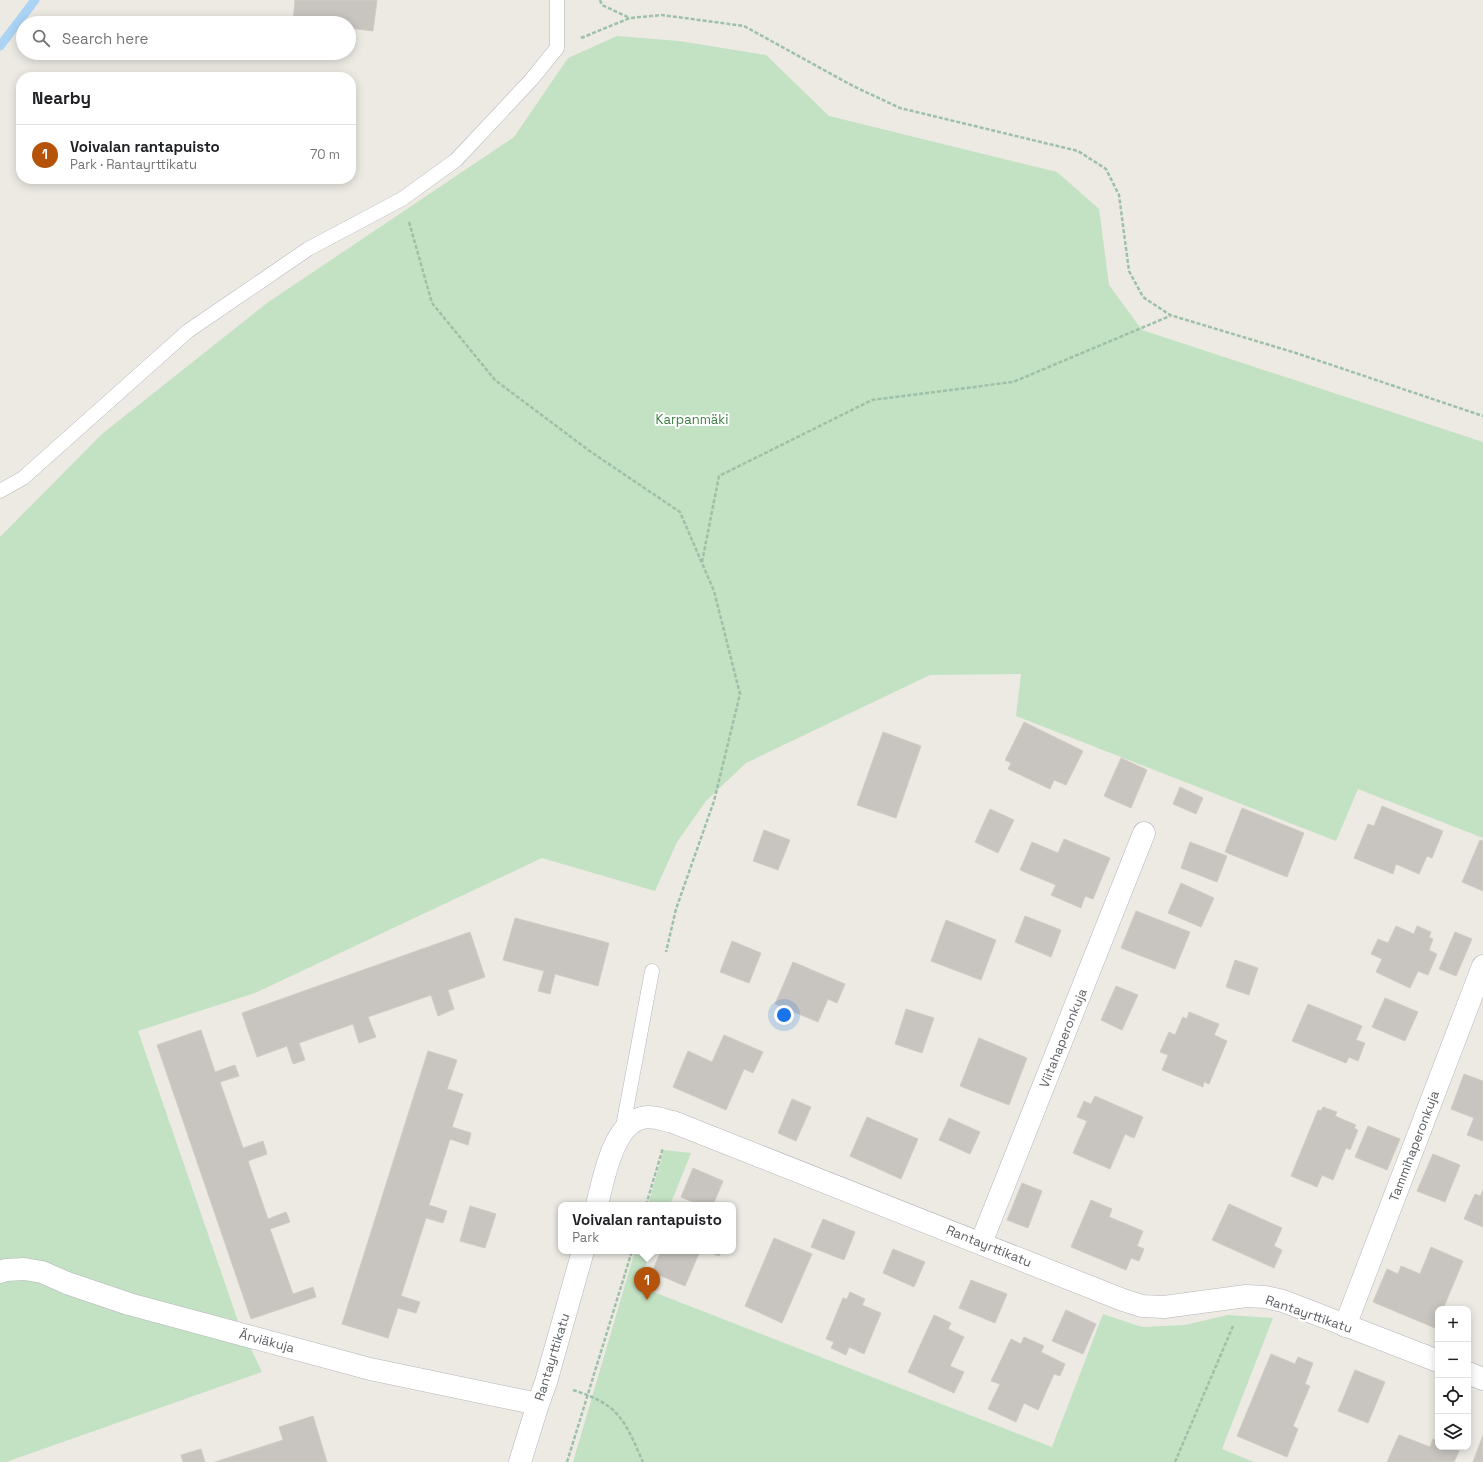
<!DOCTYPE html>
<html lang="en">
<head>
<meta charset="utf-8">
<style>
	:root { --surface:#fff; --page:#f6f6f6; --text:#202124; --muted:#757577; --line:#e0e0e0; --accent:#b45309 }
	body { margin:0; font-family:"Space Grotesk",sans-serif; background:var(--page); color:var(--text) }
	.controls { position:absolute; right:12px; bottom:12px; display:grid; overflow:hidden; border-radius:8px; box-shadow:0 2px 10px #0003 }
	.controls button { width:36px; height:36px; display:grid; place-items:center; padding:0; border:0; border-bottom:1px solid var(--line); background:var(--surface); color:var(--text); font:20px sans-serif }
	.you { position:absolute; left:784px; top:1015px; width:14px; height:14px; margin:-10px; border:3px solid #fff; border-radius:50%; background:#1a73e8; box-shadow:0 0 0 6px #1a73e833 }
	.badge { display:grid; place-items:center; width:26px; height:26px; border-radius:50%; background:var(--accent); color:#fff; font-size:13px; font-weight:700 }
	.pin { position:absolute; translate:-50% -33px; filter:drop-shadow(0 1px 2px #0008) }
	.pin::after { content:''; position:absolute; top:21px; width:14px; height:12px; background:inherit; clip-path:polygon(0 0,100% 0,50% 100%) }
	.popup { position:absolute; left:558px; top:1202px; width:178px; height:52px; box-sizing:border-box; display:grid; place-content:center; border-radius:8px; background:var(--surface); filter:drop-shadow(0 1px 3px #0005); font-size:13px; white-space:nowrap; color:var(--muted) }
	.popup b { font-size:15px; color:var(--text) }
	.popup::after { content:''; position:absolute; left:50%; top:100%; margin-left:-8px; border:8px solid transparent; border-top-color:var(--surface) }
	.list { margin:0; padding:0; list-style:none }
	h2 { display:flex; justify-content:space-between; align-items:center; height:52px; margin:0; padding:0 16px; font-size:17px }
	h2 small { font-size:13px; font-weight:400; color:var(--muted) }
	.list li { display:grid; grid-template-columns:26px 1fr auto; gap:12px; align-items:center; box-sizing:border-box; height:60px; padding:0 16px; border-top:1px solid var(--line) }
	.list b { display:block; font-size:15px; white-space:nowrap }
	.list p { margin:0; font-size:13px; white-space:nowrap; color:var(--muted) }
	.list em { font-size:13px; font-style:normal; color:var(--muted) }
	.icon { flex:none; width:22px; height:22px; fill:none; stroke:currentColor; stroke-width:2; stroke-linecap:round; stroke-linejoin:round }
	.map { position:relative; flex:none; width:1483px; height:1462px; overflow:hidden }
	.search { position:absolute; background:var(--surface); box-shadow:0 2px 10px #0003; left:16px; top:16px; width:340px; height:44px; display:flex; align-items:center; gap:10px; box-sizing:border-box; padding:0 14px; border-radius:22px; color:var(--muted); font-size:15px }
	.panel { position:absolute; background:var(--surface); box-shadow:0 2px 10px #0003; left:16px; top:72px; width:340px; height:112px; border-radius:16px }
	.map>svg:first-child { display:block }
</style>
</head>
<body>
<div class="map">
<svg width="1483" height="1462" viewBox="0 0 1483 1462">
	<rect width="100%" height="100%" fill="#eceae3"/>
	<path fill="#c3e1c3" d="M617,36L679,41L766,55L829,116L1057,172L1099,209L1109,285L1142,330L1483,442V838L1358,789L1336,841L1016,716L1021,674L930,675L746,763L706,801L677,842L655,891L542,858L255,993L138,1031L239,1324L262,1372L6,1462H0V537L102,434L267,303L514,137L568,58Z
		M664,1150L691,1153L670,1205H648Z
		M635,1251H651L638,1286L1052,1447L1103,1314L1142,1327L1185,1325L1228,1315L1273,1318L1222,1449L1254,1462H573Z"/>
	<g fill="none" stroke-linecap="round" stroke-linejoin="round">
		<path stroke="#abd4f4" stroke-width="9" d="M0,46L35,0"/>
	</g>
	<path fill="#c8c5c0" stroke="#d0ccc3" d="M295,0H377L373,31L349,28V23H309L293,21Z
		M1024,722L1083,751L1066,785L1054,780L1050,789L1008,769L1011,763L1005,760Z
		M883,732L921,746L896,818L857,805Z
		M1121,758L1147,770L1131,808L1104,796Z
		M1180,787L1203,798L1196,814L1173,804Z
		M1382,806L1443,831L1432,858L1427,856L1419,874L1396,864L1393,874L1354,858L1368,824L1374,826Z
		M1242,808L1304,833L1287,877L1225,852Z
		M990,809L1014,820L998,853L975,842Z
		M764,830L790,840L778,870L753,861Z
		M1064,839L1110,858L1093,899L1085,896L1081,908L1051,895L1056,885L1020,870L1032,842L1058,853Z
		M1480,840L1483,841V891L1462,882Z
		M1190,842L1227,856L1217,882L1181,868Z
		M1181,883L1214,898L1201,927L1168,913Z
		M1136,911L1190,932L1175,969L1121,948Z
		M1025,916L1061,930L1051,957L1015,942Z
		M515,918L609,943L598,986L555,974L550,994L538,991L544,971L503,960Z
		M946,920L996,940L981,980L931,961Z
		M1396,926L1414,934L1417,926L1431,932L1429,937L1433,939L1429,950L1437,954L1428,975L1418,971L1410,988L1376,972L1382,959L1371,954L1378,939L1388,943Z
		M470,932L485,977L448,990L454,1009L438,1016L431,995L368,1017L376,1037L359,1043L353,1024L299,1043L305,1060L293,1064L287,1046L257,1057L242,1013Z
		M1455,932L1472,939L1456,976L1439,969Z
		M732,941L761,953L749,983L720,972Z
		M1235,960L1258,968L1249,995L1226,987Z
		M793,962L845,984L837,1003L828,999L818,1022L775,1004Z
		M1116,986L1138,995L1122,1030L1101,1020Z
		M1385,998L1418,1012L1405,1041L1372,1027Z
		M1308,1004L1362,1026L1356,1040L1365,1043L1358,1061L1349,1057L1346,1063L1292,1041Z
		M906,1009L934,1018L922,1053L895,1044Z
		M1189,1012L1219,1024L1214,1035L1227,1041L1209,1084L1204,1082L1203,1087L1162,1070L1168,1055L1160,1052L1169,1032L1175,1035L1183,1017L1187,1019Z
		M201,1030L215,1072L235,1065L239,1076L220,1082L243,1148L263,1141L267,1154L248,1161L268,1219L286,1212L290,1222L270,1229L293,1294L313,1287L316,1297L251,1319L157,1045Z
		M724,1035L763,1052L753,1073L744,1069L726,1110L673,1087L688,1051L712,1062Z
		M979,1038L1027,1058L1009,1105L960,1086Z
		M428,1051L457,1060L447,1089L463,1094L452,1127L471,1133L468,1145L450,1139L429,1205L447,1211L443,1223L426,1218L401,1296L420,1302L416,1313L398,1308L388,1338L342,1324Z
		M1464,1074L1483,1081V1141L1467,1135L1474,1118L1451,1109Z
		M1095,1096L1143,1117L1134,1138L1125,1134L1110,1169L1073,1153L1087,1121L1077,1117L1084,1101L1091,1104Z
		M792,1099L811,1107L796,1141L778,1133Z
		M1323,1107L1337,1112L1335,1116L1356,1125L1354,1128L1358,1130L1350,1150L1346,1148L1333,1180L1322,1175L1317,1187L1291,1176L1318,1110L1321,1111Z
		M867,1117L918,1139L901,1179L850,1156Z
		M949,1118L980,1132L970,1154L939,1140Z
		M1368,1126L1400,1139L1387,1170L1355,1157Z
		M1433,1154L1460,1165L1445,1202L1417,1191Z
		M693,1168L723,1181L713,1205H700L681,1197Z
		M1022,1183L1042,1191L1028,1228L1007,1220Z
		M1483,1190V1227L1464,1219L1475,1194L1480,1196Z
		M1091,1200L1112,1209L1109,1217L1143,1231L1137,1246L1144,1249L1139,1261L1131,1258L1126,1270L1071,1247Z
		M1229,1204L1282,1228L1274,1246L1282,1250L1274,1268L1212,1240Z
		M470,1206L496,1214L485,1248L460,1241Z
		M823,1219L855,1232L844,1260L811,1247Z
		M774,1238L812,1254L782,1323L745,1306Z
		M1431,1247L1463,1261L1443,1309H1438V1321L1435,1328L1373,1302L1387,1269L1398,1274L1401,1266L1420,1274Z
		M893,1249L925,1262L914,1287L883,1273Z
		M661,1251H700L685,1286L652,1272Z
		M706,1251H722L719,1256Z
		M971,1280L1007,1294L995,1323L959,1308Z
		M850,1292L865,1299L862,1305L881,1313L864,1354L849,1347L846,1355L831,1348L834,1342L826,1339L843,1298L847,1299Z
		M1066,1310L1096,1324L1083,1354L1052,1341Z
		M934,1315L951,1323L948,1329L964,1337L950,1366L964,1372L954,1393L908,1372Z
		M1024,1337L1044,1346L1041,1352L1065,1364L1060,1376L1054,1374L1038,1410L1024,1403L1016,1422L988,1409L1000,1384L991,1381L1011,1339L1021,1344Z
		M1271,1354L1295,1364L1298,1357L1313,1363L1305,1384L1310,1386L1293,1426L1298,1429L1287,1457L1237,1436Z
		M1355,1370L1385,1382L1368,1423L1338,1411Z
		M313,1416L327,1462H215L283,1440L279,1427Z
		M1399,1435L1430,1447L1433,1439L1438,1441V1447H1454L1460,1449L1454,1462H1387Z
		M1483,1435V1462H1473Z
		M201,1449L205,1462H183L181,1455Z"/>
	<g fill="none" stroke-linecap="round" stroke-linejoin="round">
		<g stroke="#b4b5b9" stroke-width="15">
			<path id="service" d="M0,491L23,478L188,331L308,249L402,199L456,160L531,80L557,48V0
				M622,1132L652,971"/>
		</g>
		<g stroke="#b4b5b9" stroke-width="23">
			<path id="minor" d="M597,1205C603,1181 613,1124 642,1118C652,1115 663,1120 673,1122L1123,1300L1142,1306L1164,1307L1246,1296L1265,1297L1283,1301L1438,1361
				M981,1243L1144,833
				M0,1272L6,1270L24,1269L42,1272L67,1283L129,1304L370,1369L538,1404
				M1345,1326L1483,966
				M1468,1373L1483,1379
				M520,1462L538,1404L546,1382L583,1251"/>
		</g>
		<path stroke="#9dc1a8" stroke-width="2.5" stroke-dasharray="4 2" stroke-linecap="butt" d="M600,0L602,5L630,18
			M581,38L630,18L662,15L744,26L853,86L900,108L1078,151L1106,169L1119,195L1129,271L1143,297L1170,315L1296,353L1483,416
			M409,222L432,303L495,380L591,452L680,512L714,591L740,694L714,801L676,909L666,952
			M702,562L719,476L872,400L1013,382L1170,316
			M646,1205L663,1148
			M573,1390C588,1395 605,1401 616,1413C628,1425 636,1447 643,1462
			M567,1462L632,1251
			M1175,1462L1233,1326"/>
		<use href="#service" stroke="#fff" stroke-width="14"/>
		<use href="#minor" stroke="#fff" stroke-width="22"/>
	</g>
	<g text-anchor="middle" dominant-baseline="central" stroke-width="4" stroke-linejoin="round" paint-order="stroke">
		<g font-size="13" fill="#3f7e42" stroke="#fff">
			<text x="692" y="419">Karpanmäki</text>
		</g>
		<g font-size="13" fill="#5c5e62" stroke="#fff">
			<text transform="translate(1063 1038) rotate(-68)">Viitahaperonkuja</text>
			<text transform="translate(1414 1146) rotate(-69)">Tammihaperonkuja</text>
			<text transform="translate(989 1246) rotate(22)">Rantayrttikatu</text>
			<text transform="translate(1309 1314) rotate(19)">Rantayrttikatu</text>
			<text transform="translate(267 1341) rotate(15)">Ärviäkuja</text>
			<text transform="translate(552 1357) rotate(-73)">Rantayrttikatu</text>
		</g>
	</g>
</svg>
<div class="controls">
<button>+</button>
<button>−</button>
<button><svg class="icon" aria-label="locate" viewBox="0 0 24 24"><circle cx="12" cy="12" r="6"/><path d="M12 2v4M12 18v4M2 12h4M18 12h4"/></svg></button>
<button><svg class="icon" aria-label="layers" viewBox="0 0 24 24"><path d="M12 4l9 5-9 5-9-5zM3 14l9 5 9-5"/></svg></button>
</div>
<div class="you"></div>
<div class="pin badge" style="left:647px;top:1300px">1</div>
<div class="popup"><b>Voivalan rantapuisto</b>Park</div>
<div class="search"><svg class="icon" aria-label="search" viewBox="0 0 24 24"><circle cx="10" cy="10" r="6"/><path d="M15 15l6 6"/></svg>Search here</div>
<section class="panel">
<h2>Nearby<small></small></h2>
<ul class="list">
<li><span class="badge">1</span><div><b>Voivalan rantapuisto</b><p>Park · Rantayrttikatu</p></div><em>70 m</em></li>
</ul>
</section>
</div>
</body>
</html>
